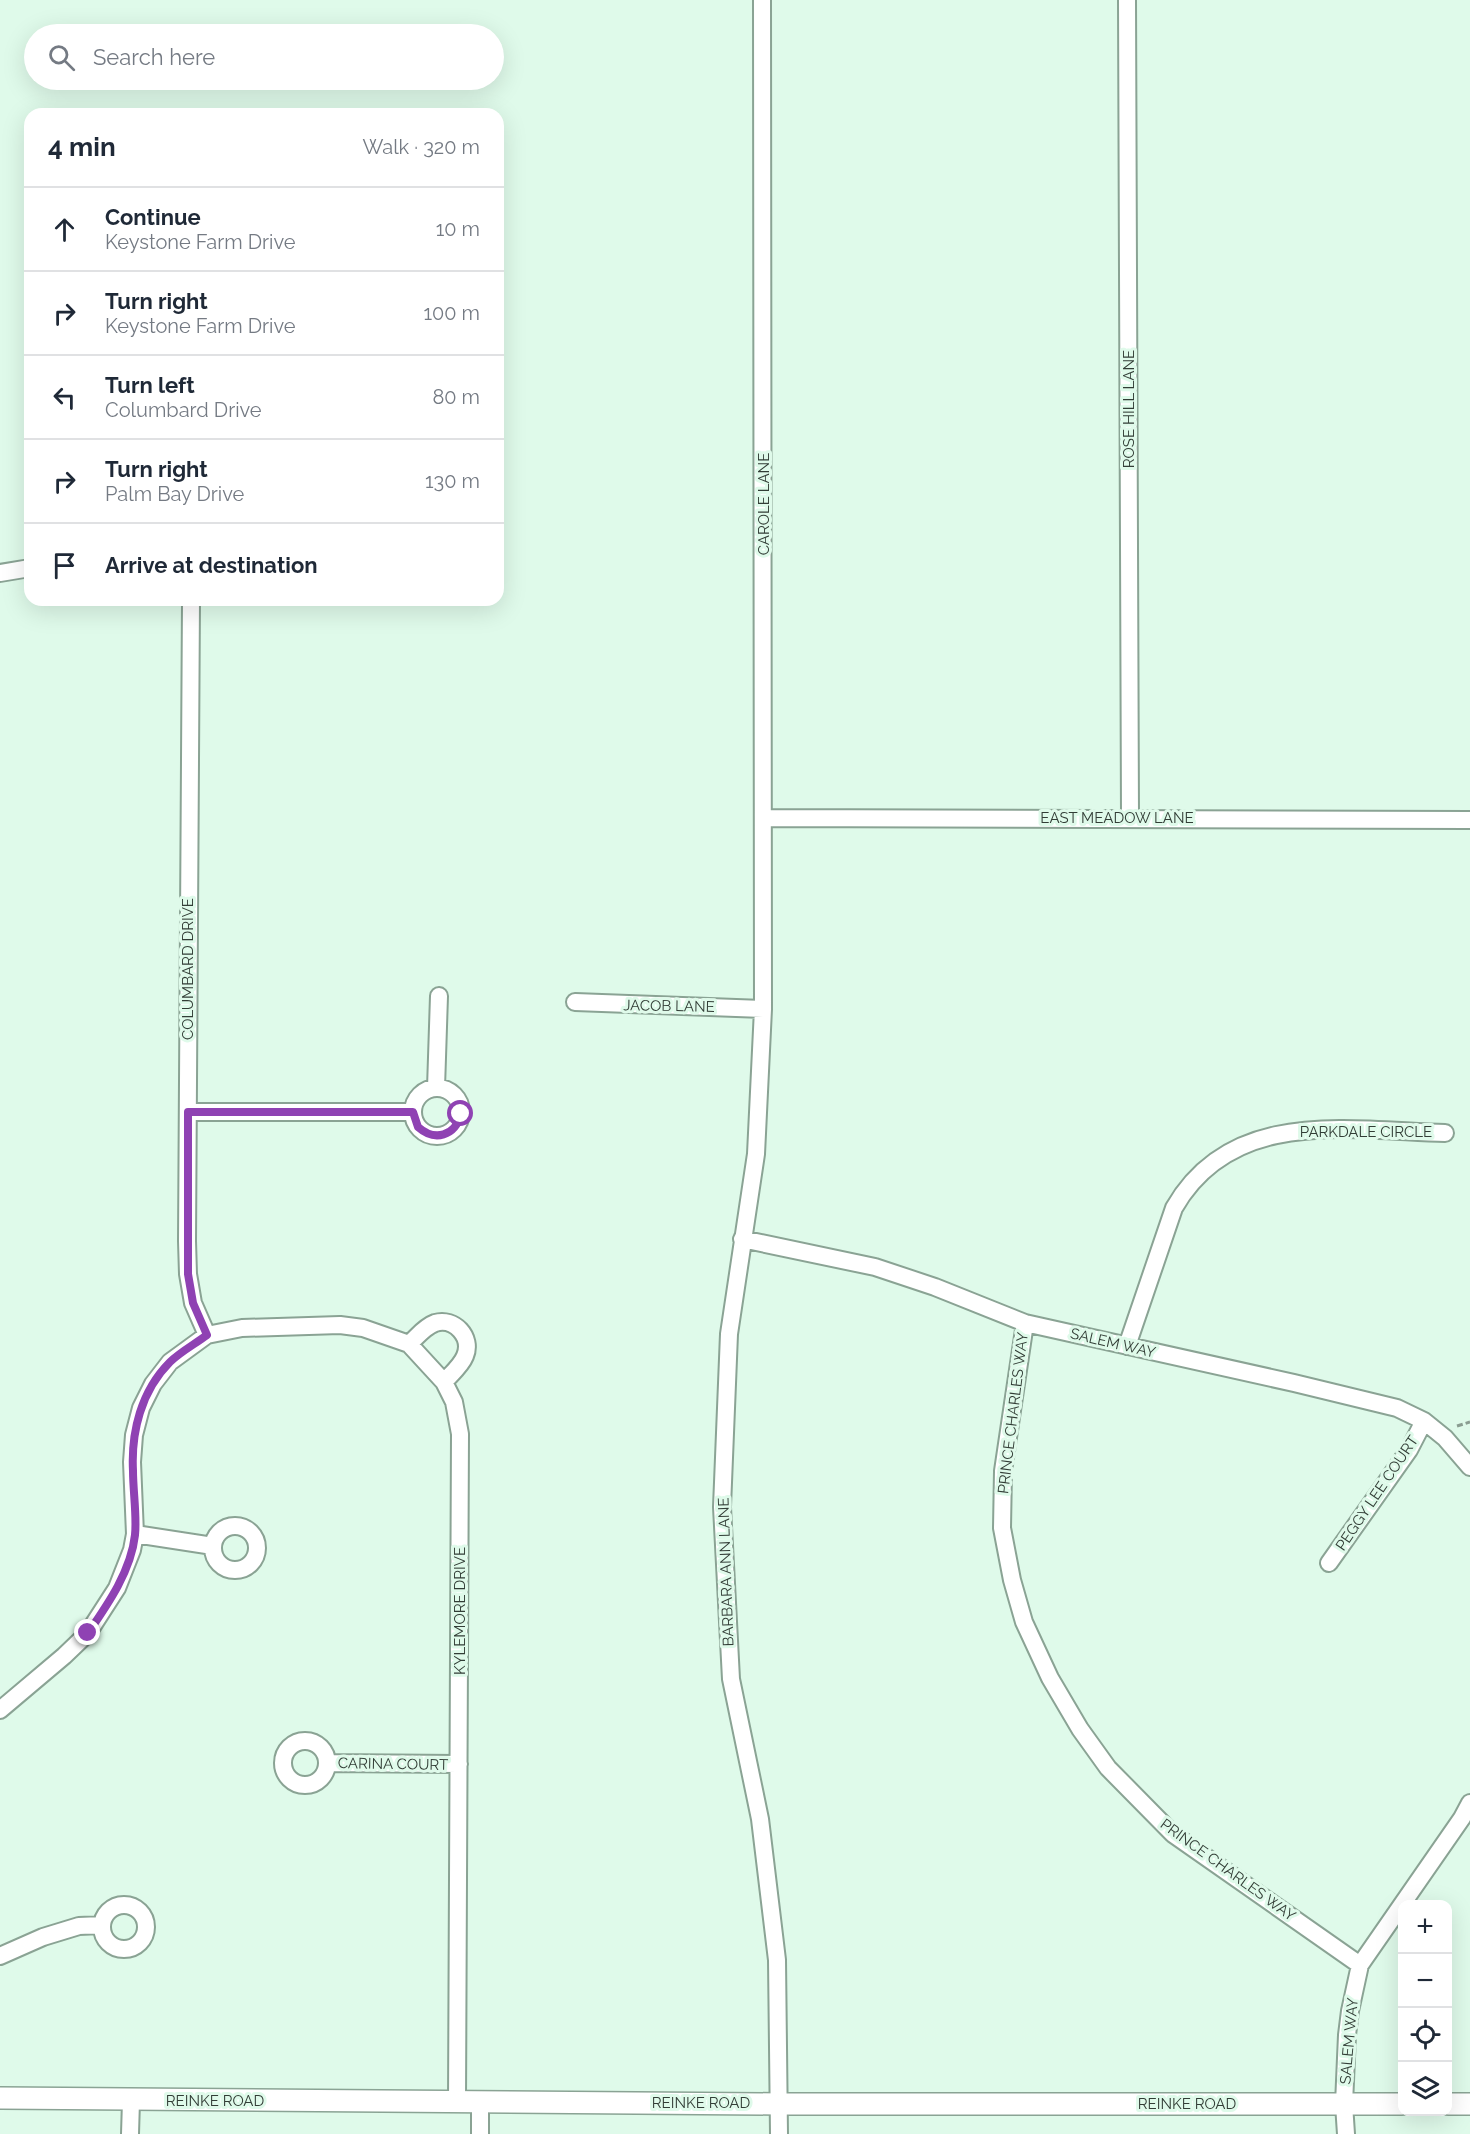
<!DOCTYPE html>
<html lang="en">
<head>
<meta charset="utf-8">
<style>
	:root { --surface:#fff; --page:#f6f6f7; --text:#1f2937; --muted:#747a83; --line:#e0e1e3 }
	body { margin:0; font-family:Raleway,sans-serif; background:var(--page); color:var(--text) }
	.controls { position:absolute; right:18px; bottom:18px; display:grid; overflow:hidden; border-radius:12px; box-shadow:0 6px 24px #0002 }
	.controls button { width:54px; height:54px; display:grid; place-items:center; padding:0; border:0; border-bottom:2px solid var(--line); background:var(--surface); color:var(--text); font:30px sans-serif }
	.stop { position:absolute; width:18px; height:18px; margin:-14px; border:4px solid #8f42b3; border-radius:50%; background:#fff }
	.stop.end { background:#8f42b3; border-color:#fff; box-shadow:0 2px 6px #0008 }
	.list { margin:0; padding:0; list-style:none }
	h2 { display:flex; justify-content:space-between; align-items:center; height:78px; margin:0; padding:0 24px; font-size:26px }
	h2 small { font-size:20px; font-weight:400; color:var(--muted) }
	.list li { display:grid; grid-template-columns:39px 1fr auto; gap:18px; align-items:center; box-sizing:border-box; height:84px; padding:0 24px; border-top:2px solid var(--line) }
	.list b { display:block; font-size:22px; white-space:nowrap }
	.list p { margin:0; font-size:20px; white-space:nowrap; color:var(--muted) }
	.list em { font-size:20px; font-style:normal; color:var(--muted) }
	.icon { flex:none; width:33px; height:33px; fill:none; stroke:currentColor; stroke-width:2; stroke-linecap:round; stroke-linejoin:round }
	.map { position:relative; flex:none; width:1470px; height:2134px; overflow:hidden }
	.search { position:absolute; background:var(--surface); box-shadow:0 6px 24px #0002; left:24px; top:24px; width:480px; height:66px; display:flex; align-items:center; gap:15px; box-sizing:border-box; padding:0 21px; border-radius:33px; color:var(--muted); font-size:22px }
	.panel { position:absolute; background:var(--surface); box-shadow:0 6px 24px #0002; left:24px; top:108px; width:480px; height:498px; border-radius:18px }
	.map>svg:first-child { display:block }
</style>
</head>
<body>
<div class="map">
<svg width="1470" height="2134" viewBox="0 0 1470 2134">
	<rect width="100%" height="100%" fill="#dffaea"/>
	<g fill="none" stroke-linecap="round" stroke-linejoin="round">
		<g stroke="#8aa394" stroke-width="20">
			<path id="minor" d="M762,0L763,1009L756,1154L729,1334L722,1507L731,1679L760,1819L777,1960L779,2134
				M1127,0L1130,818
				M0,573L30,568
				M191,600L187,1241L188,1274L193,1303L207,1335
				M765,818L1470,820
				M575,1002L763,1009
				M436,1088L439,996
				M413 1112a24 24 0 1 1 48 0a24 24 0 1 1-48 0Z
				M188,1112H413
				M742,1239L875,1267L935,1287L1025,1323L1294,1383L1397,1408L1424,1421L1445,1438L1470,1467
				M1025,1323L1003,1471L1002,1528L1012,1580L1024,1622L1050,1678L1080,1729L1108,1768L1173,1834L1360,1965
				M409,1344C417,1337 424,1327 435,1323C454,1317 473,1337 465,1356C461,1366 451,1374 444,1382
				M1127,1346L1174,1208C1231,1108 1348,1130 1445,1133
				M213 1548a22 22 0 1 1 44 0a22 22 0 1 1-44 0Z
				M135,1534L213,1546
				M1329,1563L1409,1450L1424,1421
				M0,1710L64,1656L88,1633L117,1588L132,1550L135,1534L132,1462L134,1435L141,1408L153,1384L170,1362L207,1335L242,1328L340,1325L363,1328L409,1344L444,1382L454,1402L460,1434L457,2102
				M283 1763a22 22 0 1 1 44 0a22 22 0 1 1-44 0Z
				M327,1763L459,1764
				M102 1927a22 22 0 1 1 44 0a22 22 0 1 1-44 0Z
				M0,1956L43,1937L79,1926L102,1925
				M130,2134L131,2101
				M480,2134V2101
				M1346,2134L1344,2104L1347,2035L1350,2011L1360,1965L1462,1818L1470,1803"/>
		</g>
		<g stroke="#8aa394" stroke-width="24">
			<path id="tertiary" d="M0,2098L779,2104H1402
				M1448,2104H1470"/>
		</g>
		<path stroke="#8a9d91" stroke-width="3" stroke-dasharray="6 3" stroke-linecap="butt" d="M1457,1426L1470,1422"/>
		<use href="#minor" stroke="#fff" stroke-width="16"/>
		<use href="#tertiary" stroke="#fff" stroke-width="21"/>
	</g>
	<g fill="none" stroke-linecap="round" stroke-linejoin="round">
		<path stroke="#8f42b3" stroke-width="8" d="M88,1633C108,1604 131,1571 135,1535C137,1516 133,1491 133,1471C131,1432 141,1391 170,1362C180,1352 195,1344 207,1335L193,1303L188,1274V1112H413L418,1127C435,1142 455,1136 461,1114"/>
	</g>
	<g text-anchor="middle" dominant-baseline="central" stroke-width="6" stroke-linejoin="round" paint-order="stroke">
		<g font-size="15" fill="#323d36" stroke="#dffaea">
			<text transform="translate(1129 409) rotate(-90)">ROSE HILL LANE</text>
			<text transform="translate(764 504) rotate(-90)">CAROLE LANE</text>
			<text x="1117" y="818">EAST MEADOW LANE</text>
			<text transform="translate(188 969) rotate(-90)">COLUMBARD DRIVE</text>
			<text transform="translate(669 1006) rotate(1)">JACOB LANE</text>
			<text x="1366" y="1132">PARKDALE CIRCLE</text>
			<text transform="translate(1113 1343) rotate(13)">SALEM WAY</text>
			<text transform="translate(1013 1413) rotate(-83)">PRINCE CHARLES WAY</text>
			<text transform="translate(1377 1493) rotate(-56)">PEGGY LEE COURT</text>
			<text transform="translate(726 1572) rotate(-92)">BARBARA ANN LANE</text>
			<text transform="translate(460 1611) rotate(-90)">KYLEMORE DRIVE</text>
			<text transform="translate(393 1764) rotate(1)">CARINA COURT</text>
			<text transform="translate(1228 1870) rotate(36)">PRINCE CHARLES WAY</text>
			<text transform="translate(1349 2041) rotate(-85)">SALEM WAY</text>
			<text x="215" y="2101">REINKE ROAD</text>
			<text x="701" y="2103">REINKE ROAD</text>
			<text x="1187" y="2104">REINKE ROAD</text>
		</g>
	</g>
</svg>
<div class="controls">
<button>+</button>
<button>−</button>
<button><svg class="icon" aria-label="locate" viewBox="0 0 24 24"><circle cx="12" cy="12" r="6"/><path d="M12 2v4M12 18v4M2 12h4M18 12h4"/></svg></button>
<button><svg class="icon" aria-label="layers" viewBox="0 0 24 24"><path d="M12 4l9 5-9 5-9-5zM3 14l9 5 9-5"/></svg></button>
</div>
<div class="stop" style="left:461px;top:1114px"></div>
<div class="stop end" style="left:88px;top:1633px"></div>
<div class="search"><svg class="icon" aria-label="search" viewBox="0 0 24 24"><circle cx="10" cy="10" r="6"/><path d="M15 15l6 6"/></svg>Search here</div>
<section class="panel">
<h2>4 min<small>Walk · 320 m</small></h2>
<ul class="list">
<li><svg class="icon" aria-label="ahead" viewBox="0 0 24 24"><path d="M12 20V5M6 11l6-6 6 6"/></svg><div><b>Continue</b><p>Keystone Farm Drive</p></div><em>10 m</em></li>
<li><svg class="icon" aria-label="right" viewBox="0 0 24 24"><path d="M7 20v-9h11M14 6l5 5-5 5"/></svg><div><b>Turn right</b><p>Keystone Farm Drive</p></div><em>100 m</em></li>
<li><svg class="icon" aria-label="left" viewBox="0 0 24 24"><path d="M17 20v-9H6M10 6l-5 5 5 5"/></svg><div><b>Turn left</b><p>Columbard Drive</p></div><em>80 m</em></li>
<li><svg class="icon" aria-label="right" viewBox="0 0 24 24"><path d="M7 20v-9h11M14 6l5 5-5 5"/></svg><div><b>Turn right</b><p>Palm Bay Drive</p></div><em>130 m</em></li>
<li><svg class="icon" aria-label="arrive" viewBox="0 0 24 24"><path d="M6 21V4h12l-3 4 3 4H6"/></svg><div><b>Arrive at destination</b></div></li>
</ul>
</section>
</div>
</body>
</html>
